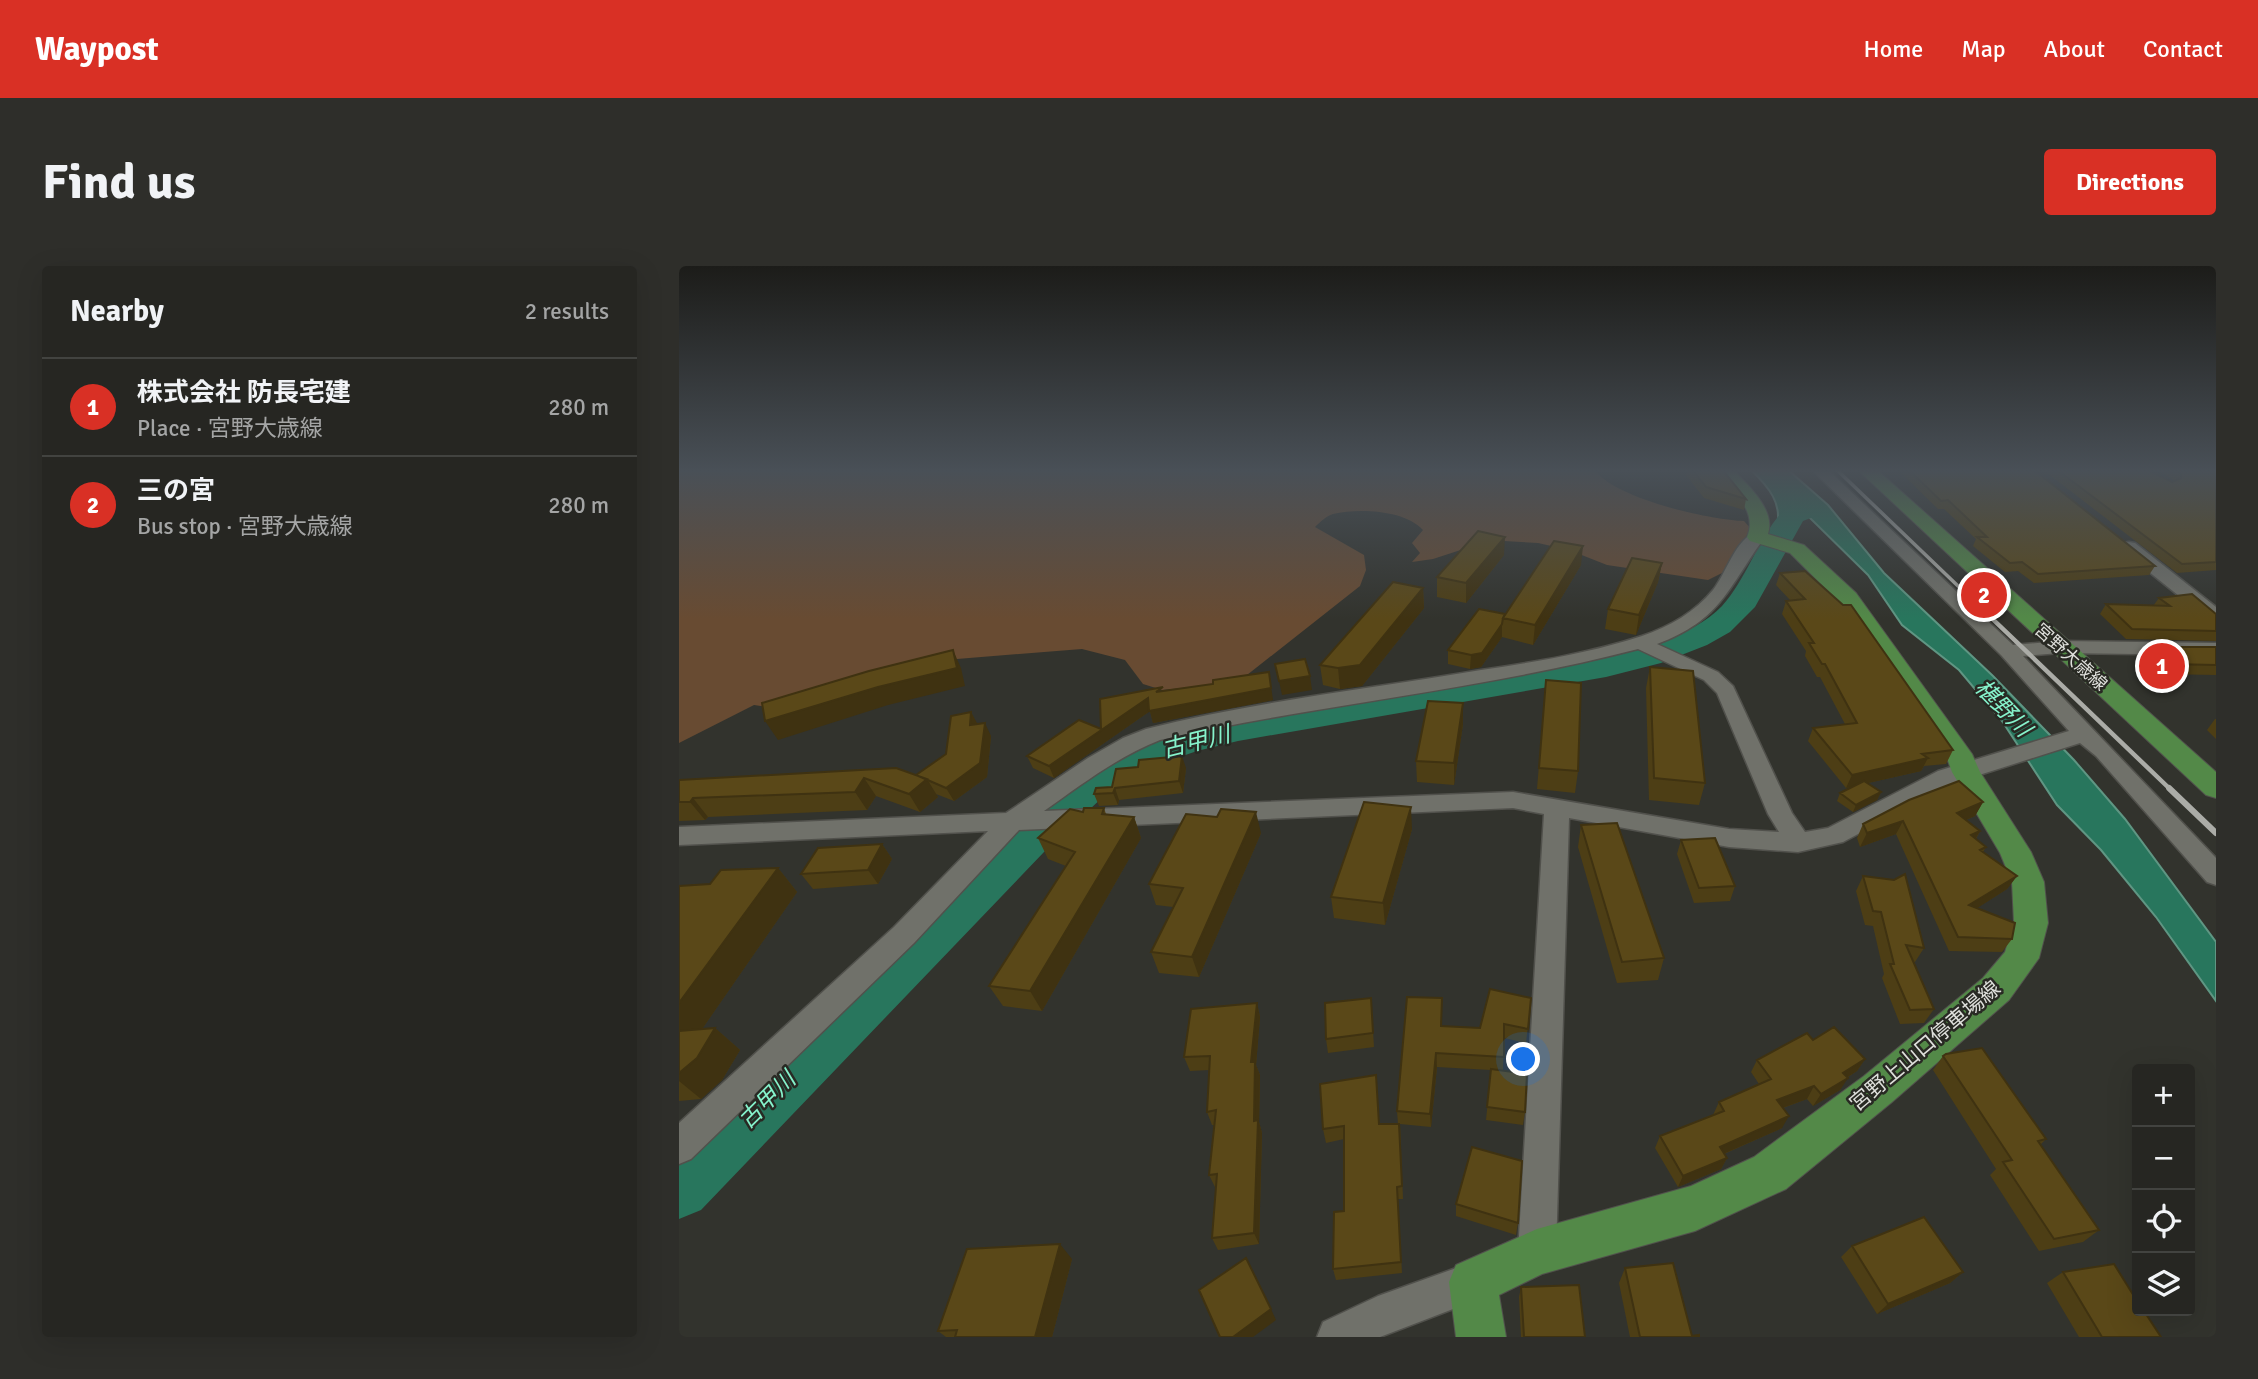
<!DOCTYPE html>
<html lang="en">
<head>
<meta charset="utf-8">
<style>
	:root { --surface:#262622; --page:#2e2e2a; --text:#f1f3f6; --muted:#a4a5a5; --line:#424340; --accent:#d93025 }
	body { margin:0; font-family:Signika,"Noto Sans JP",sans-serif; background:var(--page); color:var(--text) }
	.controls { position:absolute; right:21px; bottom:21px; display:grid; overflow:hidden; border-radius:7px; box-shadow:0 7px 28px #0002 }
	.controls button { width:63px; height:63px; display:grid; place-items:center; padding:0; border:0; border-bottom:2px solid var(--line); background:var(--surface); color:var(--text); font:35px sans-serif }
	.you { position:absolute; left:845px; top:794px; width:24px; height:24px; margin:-18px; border:5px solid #fff; border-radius:50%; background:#1a73e8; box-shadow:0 0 0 10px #1a73e833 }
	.badge { display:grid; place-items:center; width:46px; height:46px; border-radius:50%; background:var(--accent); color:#fff; font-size:23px; font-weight:700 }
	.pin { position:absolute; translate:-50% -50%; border:4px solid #fff; box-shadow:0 2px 7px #0006 }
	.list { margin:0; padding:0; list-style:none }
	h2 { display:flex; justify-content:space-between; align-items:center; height:91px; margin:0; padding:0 28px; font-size:30px }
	h2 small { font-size:23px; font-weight:400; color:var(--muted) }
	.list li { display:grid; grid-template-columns:46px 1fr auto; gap:21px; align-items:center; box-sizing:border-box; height:98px; padding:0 28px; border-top:2px solid var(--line) }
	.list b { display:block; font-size:26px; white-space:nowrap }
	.list p { margin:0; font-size:23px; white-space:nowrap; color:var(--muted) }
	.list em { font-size:23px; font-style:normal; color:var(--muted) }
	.icon { flex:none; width:38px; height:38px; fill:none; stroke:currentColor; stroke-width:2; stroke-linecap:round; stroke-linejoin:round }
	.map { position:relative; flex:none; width:1537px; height:1071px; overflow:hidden; border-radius:7px }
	header { display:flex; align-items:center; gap:42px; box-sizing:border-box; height:98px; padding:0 35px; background:var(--accent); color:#fff }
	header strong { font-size:33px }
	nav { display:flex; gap:38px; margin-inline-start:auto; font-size:24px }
	.intro { display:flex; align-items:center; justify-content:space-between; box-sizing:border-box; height:168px; padding:0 42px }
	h1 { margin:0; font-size:49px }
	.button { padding:18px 32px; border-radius:7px; background:var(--accent); color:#fff; font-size:24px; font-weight:700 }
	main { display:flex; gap:42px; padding:0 42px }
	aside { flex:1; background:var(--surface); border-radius:7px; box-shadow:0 7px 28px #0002 }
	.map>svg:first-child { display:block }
</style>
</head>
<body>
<header>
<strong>Waypost</strong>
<nav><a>Home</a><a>Map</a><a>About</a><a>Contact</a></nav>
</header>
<div class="intro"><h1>Find us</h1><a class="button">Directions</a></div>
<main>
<aside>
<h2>Nearby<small>2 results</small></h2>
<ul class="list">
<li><span class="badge">1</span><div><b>株式会社 防長宅建</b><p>Place · 宮野大歳線</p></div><em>280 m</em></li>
<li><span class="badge">2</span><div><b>三の宮</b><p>Bus stop · 宮野大歳線</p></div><em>280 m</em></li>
</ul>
</aside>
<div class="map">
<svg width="1537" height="1071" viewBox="0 0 1537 1071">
	<rect width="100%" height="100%" fill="#32332d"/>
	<path fill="#684b32" d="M915,203C934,232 1030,254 1065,255L1072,263L1043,307L1029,314L928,299L890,284L859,277L825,275L800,278L754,293L733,296L741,287L733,277L744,264C726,244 680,242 654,248C647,250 641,256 636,261L685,289L687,304L681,320L568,409L545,418L483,424L464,418L446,394L403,383L278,393L107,444L75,439L0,477V204Z"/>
	<path fill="#28765d" stroke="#5f9683" stroke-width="2" d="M1071,203H1108L1149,239L1205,307L1314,410L1395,494L1446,553L1537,676V735L1477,651L1422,584L1378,539L1323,455L1280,404L1223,359L1189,309L1130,251L1118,250L1111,261L1097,264C1105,238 1089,220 1071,203Z"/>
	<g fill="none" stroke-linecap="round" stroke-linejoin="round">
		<path fill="#28765d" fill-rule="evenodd" d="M1133,234L1142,236L1146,242L1142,248L1124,255L1076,341L1051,366L1028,379L982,397L927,411L559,475L518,485L466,503L426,529L365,586L22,944L0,953V879L333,564L396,509L438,485L493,466L559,451L927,391C966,381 1022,368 1048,334C1069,308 1081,270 1103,246C1110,239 1124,236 1133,234Z"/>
		<g stroke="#51514c" stroke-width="3">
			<path id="minor" d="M1132,203H1148L1334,379L1381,375L1537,377V389L1381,387L1344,390L1537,592V619L1528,616L1417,490L1401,477L1275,517L1164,576L1119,586L1050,581L890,552L877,986L872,1000L858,1005L844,1000L839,986L865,548L834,542L340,564L235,677L12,893L0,898V857L215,661L309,565L0,579V561L327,547L409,492L444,472L467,463C577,435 691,423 802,404C856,396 911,387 963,370C990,361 1016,346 1034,324C1047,308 1057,271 1078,266L1086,271C1049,321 1043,354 978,378L1039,406L1054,420L1113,547L1126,566L1149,562L1259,505L1390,465L1322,389ZM959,383L1025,414L1038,427L1089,548L1100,566L1050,563L834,526L365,545C402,519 438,491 481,474C640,438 802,424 959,383Z
				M1450,276L1456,277L1537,341V356L1530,354L1444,285L1442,281L1444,277Z
				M794,996L808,1002L814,1016L808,1030L701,1071H638L644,1056L699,1030Z"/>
		</g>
		<g stroke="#51514c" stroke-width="2">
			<path id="major" d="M1035,203H1053C1069,219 1097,244 1089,268L1125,279L1177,327L1293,488L1301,506L1352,586L1365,616L1369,657L1360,692L1330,734L1213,836L1107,923L1016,965L863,1008L820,1029L827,1071H777L770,1016L777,999L858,963L1012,920L1075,891L1185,810L1304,712L1326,686L1335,657L1333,616L1321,587L1273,506L1269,495L1161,337L1111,287L1071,275L1068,271C1080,243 1050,223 1035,203Z
				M1178,203H1197L1537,506V532L1527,529Z"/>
		</g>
		<use href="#minor" fill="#70716a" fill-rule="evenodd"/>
		<use href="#major" fill="#538948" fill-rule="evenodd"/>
		<path stroke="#abaca7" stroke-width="3.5" d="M1157,203L1303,343"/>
		<path stroke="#abaca7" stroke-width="4.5" d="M1301,341L1492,524"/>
		<path stroke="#abaca7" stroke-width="6" d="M1490,522L1537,567"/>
	</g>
	<path fill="#4d3e15" d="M1008,203H1043L1067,233L1065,244L1025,232L1007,209Z
		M1218,203H1354L1476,300L1470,309L1355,317L1339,305L1326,306L1294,280L1297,273L1265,243H1259Z
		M1363,203H1467L1493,216L1496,215L1476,203H1537V304L1498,307Z
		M825,289L787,337L758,331V311Z
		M983,297L979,316L957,369L926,363L929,343Z
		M902,299L854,379L823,371L802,401L791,403L769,398V384Z
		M1101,307L1274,484L1267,498L1245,500L1242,505L1189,517L1202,526L1198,534L1174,546L1158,535L1161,527L1175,520L1167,522L1129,475L1134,462L1166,458L1141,411H1138L1126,390L1127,385L1103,348L1107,335H1112L1097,319Z
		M744,322L745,342L683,420L661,423L644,419L641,399Z
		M1480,332L1537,348V375L1447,373L1421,348L1427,338L1474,340Z
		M1471,381H1537V409L1482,408L1464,391Z
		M971,401L1026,517L1020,539L970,534L967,422Z
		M867,414L899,505L896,527L858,523Z
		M486,425L594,434L474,457L471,445L375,512L354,502L348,490L422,463Z
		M292,446L298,458L312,470L308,511L275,535L257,528L259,531L241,546L197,530L188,544L29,551L26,554L0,555V514L237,509L267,488Z
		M1536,453H1537V473L1528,464Z
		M784,458L775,519L738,516L737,495Z
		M507,502L504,527L440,534L439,539L420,540L415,528Z
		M1304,536L1296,550L1287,554L1301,565L1297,573L1307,581L1304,586L1338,610L1328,623L1298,642L1333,673L1323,686L1270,685L1217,568L1181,581L1178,572L1184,558Z
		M425,542L427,548L455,551L462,572L363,745L324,740L310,720L387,600L369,593L359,572L404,546Z
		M538,551L582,567L520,711L480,707L472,686L494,641L477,639L470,618Z
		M902,559L985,692L979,714L938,717L899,581Z
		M733,563L706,659L655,652L652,631Z
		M1002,574L1056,620L1051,635L1015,637L998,588Z
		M203,578L213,593L199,618L134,623L122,608Z
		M99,602L118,626L23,763L36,762L61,784L43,814L22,833L0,835V620L31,618Z
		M1184,610L1245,682L1236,696H1234L1255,743L1245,757L1221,758L1203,712L1205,708L1194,660L1186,659L1177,625Z
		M692,732L695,781L649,787L647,773Z
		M852,732L847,777L825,772L824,804L846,846L844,859L807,854L812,804L758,801L752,861L721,858L724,933H719L723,1007L657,1014L654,1003L665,945V873L647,877L644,863L698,823L700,858H719L718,845L763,746V760L801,762Z
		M578,737L581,751L577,799L581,809L580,856L583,867L580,978L539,984L533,972L537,921H536L530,909L535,859H533L528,846L530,804L511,805L505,791Z
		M1134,774L1186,793L1178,805L1169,811L1161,824L1134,840L1128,833L1104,842L1103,862L1045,888L1048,892L1042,903L999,921L976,882L981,870L1034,849L1040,836L1080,818L1072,806L1078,794Z
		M1264,790L1367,873L1361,879L1420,964L1404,976L1360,985L1311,909L1317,903L1254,804Z
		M777,938L839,957L837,969L777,950Z
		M1173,980L1284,1006L1271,1017L1198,1048L1162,991Z
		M393,993L373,1071H267L259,1065Z
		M946,1002L1013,1070L1020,1071H951L940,1017Z
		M1384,1006L1482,1071H1400L1368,1017Z
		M842,1021L906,1071H842L840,1031Z"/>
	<path fill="#3f3211" d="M826,271L825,289L787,337V317Z
		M904,280L902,299L854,379L856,359Z
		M983,297L979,316L957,369L960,349Z
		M744,322L745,342L683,420L661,423L659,402Z
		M823,358V371L802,401L791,403L792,389Z
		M274,384L282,402L286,420L209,439L99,474L86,455Z
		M590,406L594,434L474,457L471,445L375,512L370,500L469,432L472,444Z
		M631,410L633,424L603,429L600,415Z
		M784,437V458L775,519V497Z
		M292,446L299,459H291Z
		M306,457L312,470L308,511L275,535L267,522Z
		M503,490L507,502L504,527L500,515Z
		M1249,492L1242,505L1167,522L1173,509Z
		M185,512L197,530L188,544L176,526Z
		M248,513L259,531L241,546L230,528Z
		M436,522L440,534L439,539L434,527Z
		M1202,526L1198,534L1174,546L1177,539Z
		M14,532L29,551L26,554L11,536Z
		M1304,536L1296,550L1270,561L1278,547Z
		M732,541L733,563L706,659L704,637Z
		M577,546L582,567L520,711L513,691Z
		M455,551L462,572L363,745L351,725Z
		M1224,555L1217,568L1181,581L1188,567Z
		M1301,565L1293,579L1292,569Z
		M203,578L213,593L199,618L189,604Z
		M99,602L118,626L5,789L0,785V737Z
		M1338,610L1328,623L1281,653L1290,639Z
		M578,737L581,751L577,799L581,809L580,856L583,867L580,978L575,967V855L572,796Z
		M36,762L61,784L43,814L22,833L0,815V807Z
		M757,787L758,801L752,861L751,848Z
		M1186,793L1178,805L1156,819L1164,807Z
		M1169,812L1161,824L1134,840L1142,828Z
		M1135,820L1128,833L1092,846L1098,834Z
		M1110,850L1103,862L1035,892L1041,881Z
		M1048,892L1042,903L999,921L1004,910Z
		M381,978L393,993L373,1071H356Z
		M1284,1006L1271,1017L1198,1048L1209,1038Z
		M592,1043L597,1054L574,1071H554Z"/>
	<path fill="#5a4818" stroke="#3f3211" stroke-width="2" d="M1013,203H1043L1067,233L1027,221Z
		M1229,203H1354L1476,300L1359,308L1343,296L1331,297L1298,271H1308L1269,234L1262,235Z
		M1377,203H1467L1493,216L1502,212V208L1495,203H1537V296L1503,298Z
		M799,265L826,271L787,317L758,311Z
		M875,275L904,280L856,359L824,352Z
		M953,292L983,297L960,349L929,343Z
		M1126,305L1164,339H1172L1274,484L1243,488L1249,492L1173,509L1134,462L1178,457L1146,398H1143L1130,377H1135L1107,335L1126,333L1101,307Z
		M714,316L744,322L681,399L659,402L641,399Z
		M1513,328L1537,348V365L1453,363L1427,338L1491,340L1480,332Z
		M800,343L826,348L824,352L823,358L803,387L792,389L769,384Z
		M1471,381H1537V399L1489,398Z
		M274,384L278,402L199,421L86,455L83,437L190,405Z
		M626,393L631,410L600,415L596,398Z
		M971,401L1014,405L1026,517L975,512Z
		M590,406L592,422L470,445L469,432L370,500L348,490L400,454L422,463L421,433L484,421L477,426L534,418V414Z
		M867,414L902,417L899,505L860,502Z
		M749,435L784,437L775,497L737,495Z
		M292,446L291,459L306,457L301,497L267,522L237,509L267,488L272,450Z
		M503,490L500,515L436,522L434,527L415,528L417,522L433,521L437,503L459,501L460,494Z
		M217,502L248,513L230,528L185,512L176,526L14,532L11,536H0V514Z
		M1185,515L1202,526L1177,539L1161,527Z
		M1280,515L1304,536L1278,547L1301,565L1292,569L1307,581L1301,584L1338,610L1290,639L1336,657L1333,673L1279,671L1224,555L1188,567L1184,558L1230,534Z
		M685,536L732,541L704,637L652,631Z
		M405,542H425L423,548L455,551L351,725L310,720L396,586L359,572L391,543L404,546Z
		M542,543L577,546L513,691L472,686L504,622L470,618L507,548L538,551Z
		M938,557L985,692L943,696L902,559Z
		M1036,572L1056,620L1020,622L1002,574Z
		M203,578L189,604L122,608L139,582Z
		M99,602L0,737V620L31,618L42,604Z
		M1226,608L1245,682L1227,679L1255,743L1231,744L1211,698H1215L1202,646L1194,645L1184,610L1215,614Z
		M811,723L852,732L849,763L825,758V791L757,787L751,848L718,845L728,731L763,732L762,760L801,762Z
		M692,732L694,767L647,773L646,737Z
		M578,737L572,796H576L575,855L579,854L575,967L533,972L538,908L530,909L537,844L528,846L531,790L505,791L512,743Z
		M1155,761L1186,793L1164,807L1169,812L1142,828L1135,820L1098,834L1110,850L1041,881L1048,892L1004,910L981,870L1045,845L1040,836L1092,813L1078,794L1128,767L1134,774Z
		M36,762L18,792L0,807V765Z
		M1303,782L1367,873L1359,875L1420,964L1375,973L1324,896L1333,894L1264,790L1267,788Z
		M812,803L848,808L846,846L808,841Z
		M697,809L700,858H720L723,920L718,921L722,996L654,1003L655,946L665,945V860L644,863L641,818Z
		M793,881L843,895L839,957L777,938Z
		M1245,951L1284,1006L1209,1038L1173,980Z
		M381,978L356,1071H276L278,1064L259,1065L288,983Z
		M567,992L592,1043L554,1071H541L520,1024Z
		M994,997L1013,1070L1020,1069V1071H961L946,1002Z
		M1435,998L1458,1035V1045H1465L1482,1071H1423L1384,1006Z
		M900,1019L906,1071H845L842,1021Z"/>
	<linearGradient id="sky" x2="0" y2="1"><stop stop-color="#1c1c19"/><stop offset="0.58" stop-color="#495057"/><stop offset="1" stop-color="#495057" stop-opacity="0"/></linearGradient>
	<rect width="1537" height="353" fill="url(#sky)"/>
	<g text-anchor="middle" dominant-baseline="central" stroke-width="5" stroke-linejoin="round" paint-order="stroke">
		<g font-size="18" fill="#dedfdb" stroke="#282923">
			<text transform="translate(1392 391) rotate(42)">宮野大歳線</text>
		</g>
		<g font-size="21" fill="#dedfdb" stroke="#282923">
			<text transform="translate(1246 780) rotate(-40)">宮野上山口停車場線</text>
		</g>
		<g font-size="23" font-style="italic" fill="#86f3cc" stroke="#282923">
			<text transform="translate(1324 442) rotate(46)">椹野川</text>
			<text transform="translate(517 476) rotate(-14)">古甲川</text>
			<text transform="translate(88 834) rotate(-45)">古甲川</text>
		</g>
	</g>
</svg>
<div class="controls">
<button>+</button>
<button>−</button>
<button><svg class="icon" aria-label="locate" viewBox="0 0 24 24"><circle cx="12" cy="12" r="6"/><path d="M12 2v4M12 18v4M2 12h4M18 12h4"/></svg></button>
<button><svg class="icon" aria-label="layers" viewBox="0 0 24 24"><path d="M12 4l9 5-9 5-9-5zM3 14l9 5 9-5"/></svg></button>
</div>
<div class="you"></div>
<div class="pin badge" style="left:1483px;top:400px">1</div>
<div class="pin badge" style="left:1305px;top:329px">2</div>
</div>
</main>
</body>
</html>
